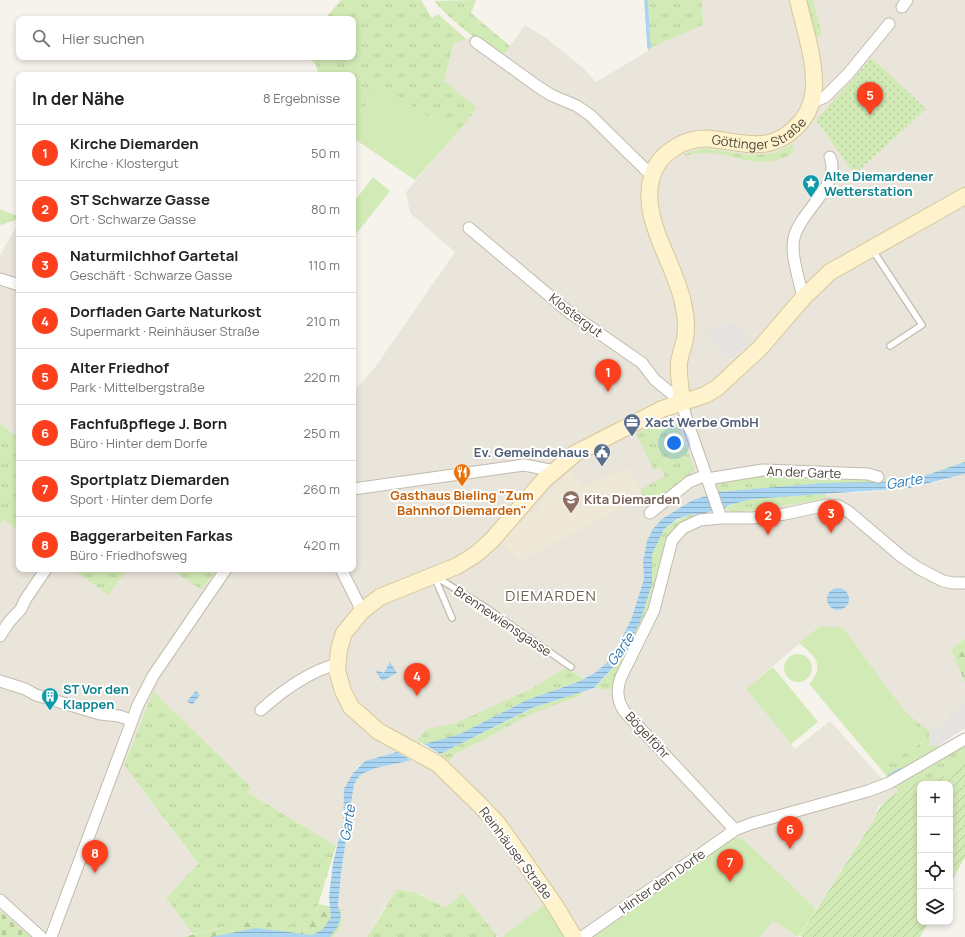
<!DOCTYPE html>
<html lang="de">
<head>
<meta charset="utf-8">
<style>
	:root { --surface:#fff; --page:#f2f2f2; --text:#222; --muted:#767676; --line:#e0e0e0; --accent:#fc3f1d }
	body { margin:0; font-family:Manrope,sans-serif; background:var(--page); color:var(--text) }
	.controls { position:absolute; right:12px; bottom:12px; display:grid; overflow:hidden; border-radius:8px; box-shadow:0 2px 6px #0003 }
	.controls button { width:36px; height:36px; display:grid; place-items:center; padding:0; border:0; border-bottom:1px solid var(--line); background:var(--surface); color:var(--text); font:20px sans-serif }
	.you { position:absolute; left:674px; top:443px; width:14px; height:14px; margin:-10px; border:3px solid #fff; border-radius:50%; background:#1a73e8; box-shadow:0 0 0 6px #1a73e833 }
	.badge { display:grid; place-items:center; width:26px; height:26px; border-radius:50%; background:var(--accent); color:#fff; font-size:13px; font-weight:700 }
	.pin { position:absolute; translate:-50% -33px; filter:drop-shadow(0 1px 2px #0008) }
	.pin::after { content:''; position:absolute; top:21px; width:14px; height:12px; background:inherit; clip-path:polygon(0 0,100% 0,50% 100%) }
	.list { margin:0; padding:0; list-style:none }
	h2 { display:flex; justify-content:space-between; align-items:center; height:52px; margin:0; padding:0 16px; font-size:17px }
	h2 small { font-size:13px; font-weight:400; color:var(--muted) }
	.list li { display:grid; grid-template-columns:26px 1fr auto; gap:12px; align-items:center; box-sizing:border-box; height:56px; padding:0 16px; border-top:1px solid var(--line) }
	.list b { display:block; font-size:15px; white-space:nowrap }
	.list p { margin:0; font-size:13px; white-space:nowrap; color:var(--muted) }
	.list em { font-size:13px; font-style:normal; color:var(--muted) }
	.icon { flex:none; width:22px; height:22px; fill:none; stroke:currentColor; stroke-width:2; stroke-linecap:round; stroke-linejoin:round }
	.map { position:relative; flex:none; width:965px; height:937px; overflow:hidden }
	.search { position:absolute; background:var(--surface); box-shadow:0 2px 6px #0003; left:16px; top:16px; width:340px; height:44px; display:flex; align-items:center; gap:10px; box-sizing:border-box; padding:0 14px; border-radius:8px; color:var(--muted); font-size:15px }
	.panel { position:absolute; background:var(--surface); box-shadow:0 2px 6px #0003; left:16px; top:72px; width:340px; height:500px; border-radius:8px }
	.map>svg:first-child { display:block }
</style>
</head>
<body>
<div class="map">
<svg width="965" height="937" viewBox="0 0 965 937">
	<defs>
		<pattern id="grass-tufts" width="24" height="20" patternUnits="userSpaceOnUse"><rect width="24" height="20" fill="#d2eab5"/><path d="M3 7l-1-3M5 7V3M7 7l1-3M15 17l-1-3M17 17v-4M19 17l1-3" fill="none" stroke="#b6ca9c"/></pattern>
		<pattern id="forest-firs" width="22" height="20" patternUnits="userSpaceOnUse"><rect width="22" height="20" fill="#d2eab5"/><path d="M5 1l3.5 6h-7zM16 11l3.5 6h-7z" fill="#b6ca9c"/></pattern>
		<pattern id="cemetery-stones" width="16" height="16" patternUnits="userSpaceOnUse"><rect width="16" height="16" fill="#d2eab5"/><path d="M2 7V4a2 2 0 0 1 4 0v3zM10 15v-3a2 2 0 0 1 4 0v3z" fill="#b6ca9c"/></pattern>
		<pattern id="park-dots" width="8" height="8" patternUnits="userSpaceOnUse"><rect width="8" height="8" fill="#d2eab5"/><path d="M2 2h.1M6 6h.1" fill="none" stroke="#b6ca9c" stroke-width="1.8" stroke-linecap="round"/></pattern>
		<pattern id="garden-furrows" width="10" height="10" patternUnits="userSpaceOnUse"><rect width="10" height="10" fill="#d2eab5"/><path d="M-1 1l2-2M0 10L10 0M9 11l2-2" fill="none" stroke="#b6ca9c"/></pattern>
		<pattern id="water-rules" width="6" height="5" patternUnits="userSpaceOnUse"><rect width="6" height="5" fill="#a9d4f2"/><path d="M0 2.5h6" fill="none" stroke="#8caec5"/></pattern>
	</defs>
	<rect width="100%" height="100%" fill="#f6f3ec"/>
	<path fill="#eae5da" d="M702,0H965V462L921,477L899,482L719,492L693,500L643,561L644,579L631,620L611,659L596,672L578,682L460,734L375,758L358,766L353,773L343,799V822L337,847L247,792L250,787L153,691L124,765L198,865L167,898L193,934L183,937H31L0,911V525L4,520L19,531V569H71L108,595L128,569H171L201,590L217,569H353V392L376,366L455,252L410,213L406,192L458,131L444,81L454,43L473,36L501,58L525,25L545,37L582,67L596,82L648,51L651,47L703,25Z
		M19,222V438L0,424V255Z
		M965,474V639L951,649L965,683V728L938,746L819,627L746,689L795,749L830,721L881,778L895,787L898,793L878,807L875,818L816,909L742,839L733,838L594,937H564L544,905L503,937H498L462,893L446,908L417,893L385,906L367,937H333L341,926L342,909L339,908L338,906L341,873L347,833L352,822L351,803L354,785L357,779L362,774L376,768L440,754L570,695L594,688L603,680L652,584V554L692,514L697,515L728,507L805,496L879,491L934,483Z
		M773,921L797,937H760Z"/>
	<path fill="#efe8d6" d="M628,467L643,497L520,561L500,542L506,535L535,511L559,483L561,485L564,481L562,479L570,470L582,488Z"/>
	<path fill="url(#grass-tufts)" d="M341,0H421L432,18L438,14L466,39L454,43L444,81L477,108L455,135L382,86L353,122V113L356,108V98L353,93V75H318C318,63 311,58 300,57H353V19H325Z
		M476,0L471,13L510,46L501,58C478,40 453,23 434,1Z
		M644,0H702L703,25L652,47L648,51Z
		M805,0H813L822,33L815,39Z
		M792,144L794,152C757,178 720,142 686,156L684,154L703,148L749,155L770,154L780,151Z
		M0,209L19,217V219L0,225Z
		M671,419L678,426L695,470L648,510L640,490L665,476L660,467L654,470L636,434L663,420Z
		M0,424L19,438V531L4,520L0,525Z
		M965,461L921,477L899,482L823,483L800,486L729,491L716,493L714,488C727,463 878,482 910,479C928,477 948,468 965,461Z
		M826,494V499L734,513L725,508C754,492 793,497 826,494Z
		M692,514L694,516L686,521L668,539L663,551L647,615L613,688L607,690L595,687C623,661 638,630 649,594C653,583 650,574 651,564C653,535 667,523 692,514Z
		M71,569H128L108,595Z
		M171,569H217L201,590Z
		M566,668L584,679L527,700L460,734L425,745L417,740L427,729L454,724L529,690Z
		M153,691L251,787L247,792L336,846L315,915L299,929L264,920L241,923L193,934L166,898L198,864L124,765Z
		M581,692V695L536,712L453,755L449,761L440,754L533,708Z
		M905,712L929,731V746H938L941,751L889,779L879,767L926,740Z
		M965,745V762L949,774L898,793L895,787Z
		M397,889L416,893L446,908L462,893L497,935L496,937H367Z"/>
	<path fill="url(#forest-firs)" d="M965,639V683L951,649Z
		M319,904L342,909L341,926L333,937H183L241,923L264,920L299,929L315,915Z"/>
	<path fill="url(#cemetery-stones)" d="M0,911L31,937H0Z"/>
	<path fill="url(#park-dots)" d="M872,58L926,109L855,174L816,120Z"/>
	<path fill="url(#garden-furrows)" d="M965,762V857L950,884V784H921L949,774Z
		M920,784V922H929L920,937H802L800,935L875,818C882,796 900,792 920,784Z"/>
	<path fill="#d2eab5" d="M382,86L455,135L415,180L353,138V122Z
		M373,177L390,191L353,238V203Z
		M819,627H842L926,740L879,767L809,684C826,665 815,656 799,643Z
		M784 668a14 14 0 1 1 28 0a14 14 0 1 1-28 0Z
		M773,667L818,722L791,744L746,689Z
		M733,838H742L816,909L798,937L773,921L760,937H594Z
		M544,905L564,937H503L508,932Z"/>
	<path fill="#e5e3e0" d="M731,322L750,342L730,360L706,334L713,328L725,327Z
		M965,703V728L938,746H929V731L937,730L950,719L948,715Z"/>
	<path fill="url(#water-rules)" d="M965,462V474L909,488L752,499L729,505L725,508L697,515L692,514L677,519L664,529L652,554V584L640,622L623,656L594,688L532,708L440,754L376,768L362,774L357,779L354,785L351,803L352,822L347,833L341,873L338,906L341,916L338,926L330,937H211L256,928L312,935L323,929L331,917L329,897L333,863L343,822L344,789L353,773L365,761L460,734L527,700L578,682L596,672L611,659L631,620L644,579L643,562L647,541L653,529L662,519L693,500L719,492L823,483L899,482L921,477Z
		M827 599a11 11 0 1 1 22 0a11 11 0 1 1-22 0Z
		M390,662L397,673L382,681L375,670L384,673Z
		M196,691L200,695L192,705L187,701Z"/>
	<path fill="#f6f3ec" d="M422,743L442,755L413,761L395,751Z"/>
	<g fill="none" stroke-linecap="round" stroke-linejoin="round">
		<path stroke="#a9d4f2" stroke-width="3.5" d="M646,0L649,47
			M890,775L900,770"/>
		<g stroke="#c2bbae" stroke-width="8">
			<path id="lane" d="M872,249L922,325L890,346
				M434,576L452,618
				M436,577L485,607L571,667"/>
		</g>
		<g stroke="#c2bbae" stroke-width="13">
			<path id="street" d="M902,7L907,0
				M476,42L537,86L551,95L577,106L590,115L652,176
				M812,102L825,97L848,74L889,24
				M469,228L570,313L642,363L655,380L682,402L686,418L721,518
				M0,279L19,285
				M803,298C800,282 790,254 794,238C800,211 842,185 830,157
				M707,479L763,470L868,474L878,477
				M353,489L524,465L555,471
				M650,513L689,482L706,475
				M341,569L362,611
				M0,636L9,622L21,609L25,600L46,569
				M0,681L25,689L36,695L100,714L119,716L131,720
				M261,710C283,690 308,672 337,664
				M735,830L624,711C617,700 616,690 621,677L654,610L672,540L683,528L700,520L721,518H753L785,514L827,505L839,506L849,512L902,557L918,568L943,581L953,583H965
				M0,900L41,937
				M51,937L138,705L153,676L226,569
				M582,937L735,830L750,824L868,791L889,783L965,739"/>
		</g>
		<g stroke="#d6c79b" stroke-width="18">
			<g id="secondary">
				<path id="s1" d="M682,402C681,389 678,376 679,363C680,355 683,347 685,339C687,327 686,315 683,303C675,262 639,219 652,176C659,152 687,136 712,139C746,143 772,154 799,124C809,113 814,99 814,83C814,55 804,27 798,0"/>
				<path d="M574,937L554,904L498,824L480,805L438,764L378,731L351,707L343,691L337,670L339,649L344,633L362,611L380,597L457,566L475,555L492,540L544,480L576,453L662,409L705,395L717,388L761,347L803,298L830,272L965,196"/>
			</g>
		</g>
		<use href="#lane" stroke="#fff" stroke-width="5.5"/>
		<use href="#street" stroke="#fff" stroke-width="11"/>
		<use href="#secondary" stroke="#fff3cd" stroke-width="16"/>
	</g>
	<defs>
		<g id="sight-pin" transform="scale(0.9)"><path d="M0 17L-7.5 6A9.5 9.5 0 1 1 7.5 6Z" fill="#0f9aa8" stroke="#fff"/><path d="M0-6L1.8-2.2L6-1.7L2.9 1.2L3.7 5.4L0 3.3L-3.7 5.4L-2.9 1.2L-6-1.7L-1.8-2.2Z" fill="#fff"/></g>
		<g id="office-pin" transform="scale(0.9)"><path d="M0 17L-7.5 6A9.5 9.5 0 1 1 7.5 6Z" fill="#5c6f8a" stroke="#fff"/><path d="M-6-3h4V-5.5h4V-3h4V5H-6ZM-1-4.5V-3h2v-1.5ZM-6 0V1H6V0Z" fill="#fff"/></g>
		<g id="civic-pin" transform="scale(0.9)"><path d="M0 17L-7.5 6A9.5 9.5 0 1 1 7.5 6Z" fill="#5c6f8a" stroke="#fff"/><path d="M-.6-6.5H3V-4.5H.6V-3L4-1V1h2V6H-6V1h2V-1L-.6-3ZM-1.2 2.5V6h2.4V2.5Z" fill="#fff"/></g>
		<g id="restaurant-pin" transform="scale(0.9)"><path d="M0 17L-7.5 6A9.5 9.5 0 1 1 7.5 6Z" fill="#e8710a" stroke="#fff"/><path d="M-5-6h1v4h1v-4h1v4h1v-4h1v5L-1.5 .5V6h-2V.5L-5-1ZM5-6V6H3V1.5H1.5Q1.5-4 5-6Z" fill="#fff"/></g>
		<g id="school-pin" transform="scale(0.9)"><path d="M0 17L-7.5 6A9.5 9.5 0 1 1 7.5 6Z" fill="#8d6e63" stroke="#fff"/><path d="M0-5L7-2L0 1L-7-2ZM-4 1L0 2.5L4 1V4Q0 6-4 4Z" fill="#fff"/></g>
		<g id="building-pin" transform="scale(0.9)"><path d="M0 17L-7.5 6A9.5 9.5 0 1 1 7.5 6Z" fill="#0f9aa8" stroke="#fff"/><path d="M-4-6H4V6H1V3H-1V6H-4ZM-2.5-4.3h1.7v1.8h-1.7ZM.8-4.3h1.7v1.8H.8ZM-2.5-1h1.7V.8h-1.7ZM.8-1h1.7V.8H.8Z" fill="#fff"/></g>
	</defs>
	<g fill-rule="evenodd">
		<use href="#sight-pin" x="811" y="183"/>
		<use href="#office-pin" x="632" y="422"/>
		<use href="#civic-pin" x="602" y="452"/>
		<use href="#restaurant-pin" x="462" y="472"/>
		<use href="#school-pin" x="571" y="499"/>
		<use href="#building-pin" x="50" y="696"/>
	</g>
	<g text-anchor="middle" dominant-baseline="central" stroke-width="4" stroke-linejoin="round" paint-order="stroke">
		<g font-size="13" fill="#4b4439" stroke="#fff">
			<text stroke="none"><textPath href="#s1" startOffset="359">Göttinger Straße</textPath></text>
			<text transform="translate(576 315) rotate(37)">Klostergut</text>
			<text transform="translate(804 472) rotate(2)">An der Garte</text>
			<text transform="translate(503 621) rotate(34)">Brennewiensgasse</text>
			<text transform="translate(648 735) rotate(47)">Bögelföhr</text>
			<text transform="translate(516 853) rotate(53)">Reinhäuser Straße</text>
			<text transform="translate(662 881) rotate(-35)">Hinter dem Dorfe</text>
		</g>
		<g font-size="13" font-weight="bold" fill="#0d838f" stroke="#fff" text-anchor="start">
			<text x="824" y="176">Alte Diemardener<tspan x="824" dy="15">Wetterstation</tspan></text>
			<text x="63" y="689">ST Vor den<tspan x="63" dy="15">Klappen</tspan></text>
		</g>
		<g font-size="13" font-weight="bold" fill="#4e5e75" stroke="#fff" text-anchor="start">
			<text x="645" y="422">Xact Werbe GmbH</text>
			<text x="589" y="452" text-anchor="end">Ev. Gemeindehaus</text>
		</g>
		<g font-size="13" font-weight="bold" fill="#c56008" stroke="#fff">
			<text x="462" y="495">Gasthaus Bieling "Zum<tspan x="462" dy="15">Bahnhof Diemarden"</tspan></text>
		</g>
		<g font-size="13" font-weight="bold" fill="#785e54" stroke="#fff" text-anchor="start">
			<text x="584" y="499">Kita Diemarden</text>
		</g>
		<g font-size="14" font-style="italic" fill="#2e7ab2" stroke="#fff">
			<text transform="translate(904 481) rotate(-10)">Garte</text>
			<text transform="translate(620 649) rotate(-55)">Garte</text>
			<text transform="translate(347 823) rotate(-81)">Garte</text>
		</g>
		<g font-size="15" letter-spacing="1" fill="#6e6250" stroke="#fff">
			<text x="551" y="595">DIEMARDEN</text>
		</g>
	</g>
</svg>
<div class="controls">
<button>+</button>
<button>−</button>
<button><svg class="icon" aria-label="locate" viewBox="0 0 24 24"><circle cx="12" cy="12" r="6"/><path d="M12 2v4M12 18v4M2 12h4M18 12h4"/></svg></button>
<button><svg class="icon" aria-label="layers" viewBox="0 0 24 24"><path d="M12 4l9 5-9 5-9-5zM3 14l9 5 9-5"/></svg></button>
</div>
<div class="you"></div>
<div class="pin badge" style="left:608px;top:392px">1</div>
<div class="pin badge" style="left:768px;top:535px">2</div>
<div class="pin badge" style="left:831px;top:533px">3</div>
<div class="pin badge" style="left:417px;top:696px">4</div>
<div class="pin badge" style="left:870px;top:115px">5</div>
<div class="pin badge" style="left:790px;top:849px">6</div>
<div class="pin badge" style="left:730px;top:882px">7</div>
<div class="pin badge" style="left:95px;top:873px">8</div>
<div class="search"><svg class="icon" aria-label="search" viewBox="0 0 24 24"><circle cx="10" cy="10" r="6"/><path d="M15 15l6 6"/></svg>Hier suchen</div>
<section class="panel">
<h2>In der Nähe<small>8 Ergebnisse</small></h2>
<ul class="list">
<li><span class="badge">1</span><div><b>Kirche Diemarden</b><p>Kirche · Klostergut</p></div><em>50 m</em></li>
<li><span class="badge">2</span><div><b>ST Schwarze Gasse</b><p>Ort · Schwarze Gasse</p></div><em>80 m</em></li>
<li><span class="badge">3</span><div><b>Naturmilchhof Gartetal</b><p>Geschäft · Schwarze Gasse</p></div><em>110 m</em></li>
<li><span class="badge">4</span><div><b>Dorfladen Garte Naturkost</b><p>Supermarkt · Reinhäuser Straße</p></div><em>210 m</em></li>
<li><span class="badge">5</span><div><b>Alter Friedhof</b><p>Park · Mittelbergstraße</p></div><em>220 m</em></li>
<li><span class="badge">6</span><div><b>Fachfußpflege J. Born</b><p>Büro · Hinter dem Dorfe</p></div><em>250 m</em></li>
<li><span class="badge">7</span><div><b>Sportplatz Diemarden</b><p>Sport · Hinter dem Dorfe</p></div><em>260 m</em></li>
<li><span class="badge">8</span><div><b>Baggerarbeiten Farkas</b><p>Büro · Friedhofsweg</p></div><em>420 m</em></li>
</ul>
</section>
</div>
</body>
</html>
